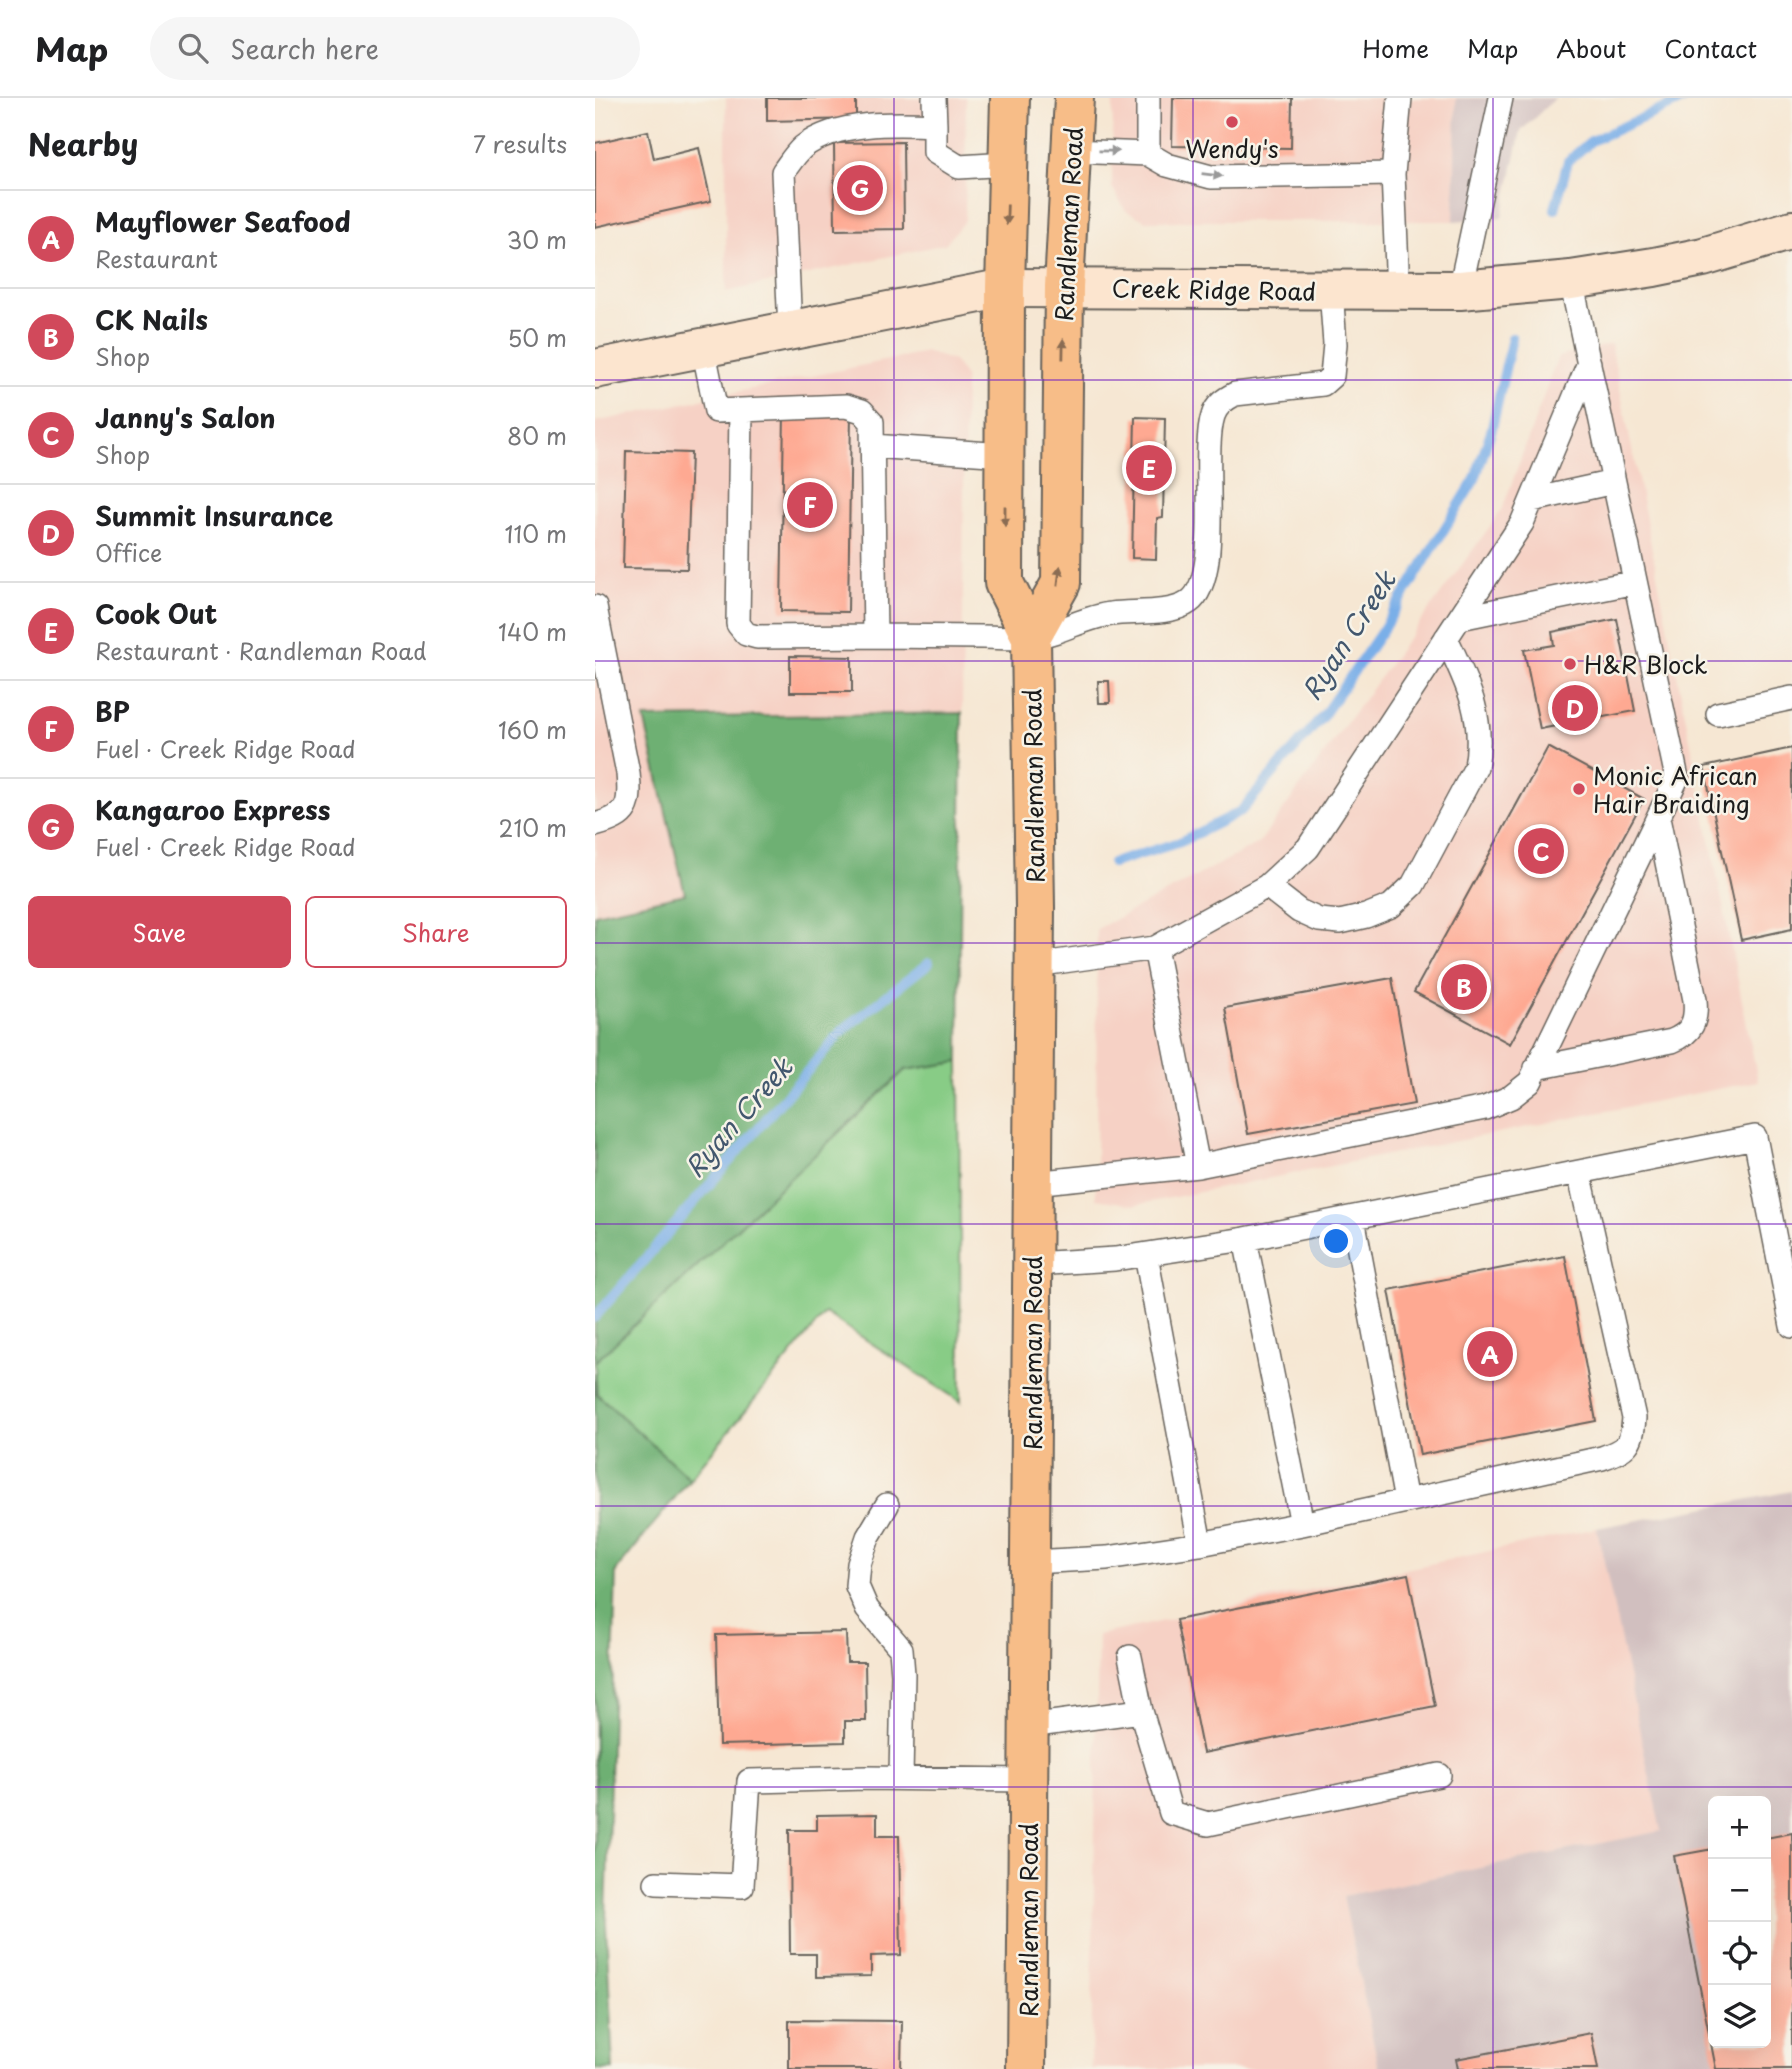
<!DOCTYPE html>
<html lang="en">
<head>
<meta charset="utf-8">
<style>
	:root { --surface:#fff; --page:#f6f6f6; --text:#202124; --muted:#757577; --line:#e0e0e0; --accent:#d1495b }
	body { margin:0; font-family:"Playpen Sans",sans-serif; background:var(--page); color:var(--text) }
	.controls { position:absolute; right:21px; bottom:21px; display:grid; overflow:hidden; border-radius:10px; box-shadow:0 7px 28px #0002 }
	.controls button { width:63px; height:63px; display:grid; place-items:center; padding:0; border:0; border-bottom:2px solid var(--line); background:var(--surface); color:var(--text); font:35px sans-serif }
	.you { position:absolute; left:742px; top:1144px; width:24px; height:24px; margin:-18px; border:5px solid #fff; border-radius:50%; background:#1a73e8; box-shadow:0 0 0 10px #1a73e833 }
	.badge { display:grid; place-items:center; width:46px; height:46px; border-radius:50%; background:var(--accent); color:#fff; font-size:23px; font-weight:700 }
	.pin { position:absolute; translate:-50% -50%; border:4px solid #fff; box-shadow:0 2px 7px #0006 }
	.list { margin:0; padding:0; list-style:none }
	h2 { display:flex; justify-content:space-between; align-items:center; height:91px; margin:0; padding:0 28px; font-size:30px }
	h2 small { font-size:23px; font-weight:400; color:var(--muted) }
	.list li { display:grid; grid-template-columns:46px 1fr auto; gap:21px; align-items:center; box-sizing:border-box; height:98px; padding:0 28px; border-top:2px solid var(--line) }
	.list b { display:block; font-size:26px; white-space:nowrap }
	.list p { margin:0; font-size:23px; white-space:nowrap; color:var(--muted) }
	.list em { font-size:23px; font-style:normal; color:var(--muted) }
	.actions { display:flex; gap:14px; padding:21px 28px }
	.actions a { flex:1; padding:16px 0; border:2px solid var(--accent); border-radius:10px; text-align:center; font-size:24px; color:var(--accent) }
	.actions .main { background:var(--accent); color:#fff }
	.icon { flex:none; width:38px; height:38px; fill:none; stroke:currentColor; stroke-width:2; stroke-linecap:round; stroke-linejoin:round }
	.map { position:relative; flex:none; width:1197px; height:1971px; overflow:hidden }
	header { display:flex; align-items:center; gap:42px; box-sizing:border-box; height:98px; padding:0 35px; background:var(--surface); border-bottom:2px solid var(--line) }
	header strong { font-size:33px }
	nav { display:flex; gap:38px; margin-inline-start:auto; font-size:24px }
	.search { width:490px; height:63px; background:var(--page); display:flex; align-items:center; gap:18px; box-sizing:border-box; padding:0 24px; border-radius:38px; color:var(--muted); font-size:26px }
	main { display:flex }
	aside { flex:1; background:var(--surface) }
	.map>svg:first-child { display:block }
</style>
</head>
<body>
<header>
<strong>Map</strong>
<div class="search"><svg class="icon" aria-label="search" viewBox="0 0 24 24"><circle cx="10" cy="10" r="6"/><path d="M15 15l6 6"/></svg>Search here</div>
<nav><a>Home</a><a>Map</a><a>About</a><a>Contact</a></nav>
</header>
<main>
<aside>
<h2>Nearby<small>7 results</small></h2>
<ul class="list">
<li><span class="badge">A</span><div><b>Mayflower Seafood</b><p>Restaurant</p></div><em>30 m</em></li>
<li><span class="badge">B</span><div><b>CK Nails</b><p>Shop</p></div><em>50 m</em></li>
<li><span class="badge">C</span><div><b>Janny's Salon</b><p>Shop</p></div><em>80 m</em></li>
<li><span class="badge">D</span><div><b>Summit Insurance</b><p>Office</p></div><em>110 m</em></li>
<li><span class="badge">E</span><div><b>Cook Out</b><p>Restaurant · Randleman Road</p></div><em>140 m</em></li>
<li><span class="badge">F</span><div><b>BP</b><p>Fuel · Creek Ridge Road</p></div><em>160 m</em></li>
<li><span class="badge">G</span><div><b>Kangaroo Express</b><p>Fuel · Creek Ridge Road</p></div><em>210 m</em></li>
</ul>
<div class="actions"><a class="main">Save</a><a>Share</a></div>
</aside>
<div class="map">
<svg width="1197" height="1971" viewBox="0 0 1197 1971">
	<rect width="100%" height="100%" fill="#f7f3e8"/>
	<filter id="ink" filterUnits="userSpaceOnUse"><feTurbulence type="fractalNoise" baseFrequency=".0143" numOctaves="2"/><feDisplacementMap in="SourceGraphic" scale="14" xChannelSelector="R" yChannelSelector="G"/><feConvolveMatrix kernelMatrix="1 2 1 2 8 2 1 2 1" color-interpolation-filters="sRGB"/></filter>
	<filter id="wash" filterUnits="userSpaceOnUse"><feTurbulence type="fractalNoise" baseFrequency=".00686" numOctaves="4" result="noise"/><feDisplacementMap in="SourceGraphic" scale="28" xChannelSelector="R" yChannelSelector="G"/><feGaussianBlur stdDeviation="1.57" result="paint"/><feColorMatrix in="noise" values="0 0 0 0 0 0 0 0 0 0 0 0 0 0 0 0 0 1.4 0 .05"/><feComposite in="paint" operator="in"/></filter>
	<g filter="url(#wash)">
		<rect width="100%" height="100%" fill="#f6e7d3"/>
		<path fill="#f6d1c5" d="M131,0H371L370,122L350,146L131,194Z
			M518,0H861L859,123H551L530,112L517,89Z
			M1016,246L1163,983L540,1107L501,1101L502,831L664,745L907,412L963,259Z
			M331,254L359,263L370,279L367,615L50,620L91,797L0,816V324Z
			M1002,1430L1067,1733L748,1798L784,1971H496L503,1537Z"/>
		<path fill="#d1bfbf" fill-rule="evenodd" d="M861,0H960L926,33L907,119L859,123Z
			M1197,1393V1971H784L748,1798L1066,1733L1002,1430ZM1118,1703H1171V1945H1118Z"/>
		<path fill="#88cc86" stroke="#527451" stroke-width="2" d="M364,964L366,1304L230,1215L95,1381L2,1296L0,1264L310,972Z"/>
		<path fill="#6eb073" stroke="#456648" stroke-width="2" d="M367,615L364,964L310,972L0,1264V816L90,796L49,620Z
			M0,1274L2,1296L95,1381L21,1473L11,1825L18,1971H0Z"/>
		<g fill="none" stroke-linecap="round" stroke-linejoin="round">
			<path stroke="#7aafe8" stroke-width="10" d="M960,111L973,63L996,43L1092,0
				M518,765L585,744L646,713L728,618L787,533L880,381L897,330L917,240
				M0,1219L248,932L334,865"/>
		</g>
		<g id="blocks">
			<path fill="#fea992" d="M172,0H261V21L172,23Z
				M578,0H697L696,50L577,48Z
				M53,33L59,61L104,50L116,103L0,129V45Z
				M308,44L309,131L240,132L239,45Z
				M189,313L256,314L253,514L186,513Z
				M540,319L570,320L568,419L562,420L561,461L537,460Z
				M31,353L96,355L92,471L28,470Z
				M1022,521L1040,613L945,631L929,552L959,547L957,534Z
				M195,558L257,559V594H195Z
				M503,583H514L515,605H504Z
				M953,649L1049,701L915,946L819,894Z
				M1197,650V831L1146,842L1109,669Z
				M797,880L819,1006L653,1036L630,910Z
				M970,1158L1001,1323L825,1357L794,1192Z
				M813,1476L840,1608L608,1655L581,1522Z
				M251,1534L252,1564H270L271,1623H250V1644L124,1647L121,1537Z
				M282,1716V1738H304L306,1857L276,1858V1878L221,1879V1856H195L194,1732H222V1717Z
				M1197,1735V1971H1121L1079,1758L1118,1751V1945H1171V1740Z
				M194,1922L307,1923L306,1971H194Z
				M996,1935L1003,1971H863L861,1961Z"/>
		</g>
	</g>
	<g filter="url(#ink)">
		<use href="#blocks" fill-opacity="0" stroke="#68635c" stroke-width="2"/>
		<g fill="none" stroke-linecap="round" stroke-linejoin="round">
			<g stroke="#68635c" stroke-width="26">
				<path id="lane" d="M553,0V56
					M340,27V54L364,69L413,66
					M475,53L553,56L572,67L616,79L798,76
					M865,192L906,0
					M803,193L798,76L805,0
					M195,232L188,74C194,66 200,56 208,49C242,23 299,25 340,27L339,0
					M108,249L121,313L251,308L267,313L277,324L280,538L162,539L151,536L143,526L146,312
					M277,348L410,357
					M937,402L1019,384
					M0,509L33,675C36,708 34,718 0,727
					M865,520L1040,484
					M280,538C316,538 351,539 387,539C402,539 419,541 435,539C463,537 488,519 516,516C538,513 576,517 594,504C629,479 605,358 618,318C621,307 630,301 640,296L728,286L737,278L740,246L736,192
					M1123,616L1197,600
					M672,788L704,813L724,822L745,824L771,818L796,808L818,787L881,669C890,618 872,585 851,540
					M560,850L672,788L713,750L927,425L994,265
					M941,970L1077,943C1097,935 1102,923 1100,902L1063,720
					M603,1068L890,1010L916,999L935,984L1082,680L976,182
					M984,1074L1160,1039L1197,1228
					M438,1085L603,1068L560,850L440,867
					M758,1120L811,1403
					M650,1141L707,1426
					M551,1157L605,1446
					M292,1407L273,1439L264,1466L262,1488L272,1511L306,1551L308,1576L306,1680
					M436,1464L512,1460L605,1446L707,1426L1007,1360C1032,1351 1037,1347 1039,1320L984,1074L650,1141L520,1161L438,1166
					M535,1559L546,1613
					M434,1628L546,1613L576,1715L613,1726L844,1677
					M61,1785L147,1788L154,1683L271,1680L434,1682"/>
			</g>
			<g stroke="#68635c" stroke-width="42">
				<path id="secondary" d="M0,271L410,190L865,192L976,182L1059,169L1108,159L1197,132"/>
			</g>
			<g stroke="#68635c" stroke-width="42">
				<path id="primary" d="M415,0L410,190L409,485L436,539L440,809L431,1971
					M436,539L466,485L469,189L479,0"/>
			</g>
			<use href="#lane" stroke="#fff" stroke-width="23"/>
			<use href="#secondary" stroke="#fce5cf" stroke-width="38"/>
			<use href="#primary" stroke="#f7bd88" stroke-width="38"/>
		</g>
		<defs><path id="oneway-solid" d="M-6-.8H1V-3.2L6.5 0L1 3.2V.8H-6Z" transform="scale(1.75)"/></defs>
		<g fill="#999">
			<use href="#oneway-solid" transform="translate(514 53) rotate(1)"/>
			<use href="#oneway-solid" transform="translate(617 77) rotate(7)"/>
		</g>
		<g fill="#8a6c52">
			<use href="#oneway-solid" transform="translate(412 117) rotate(92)"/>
			<use href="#oneway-solid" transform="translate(468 251) rotate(-89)"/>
			<use href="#oneway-solid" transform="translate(410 418) rotate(90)"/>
			<use href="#oneway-solid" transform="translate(464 478) rotate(-83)"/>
		</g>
	</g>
	<path fill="none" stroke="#7b2cbf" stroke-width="2" stroke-opacity="0.55" d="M299,0V1971M598,0V1971M898,0V1971M0,282H1197M0,563H1197M0,845H1197M0,1126H1197M0,1408H1197M0,1689H1197"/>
	<g fill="#d1495b" stroke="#f7f3e8" stroke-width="2.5">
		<circle cx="637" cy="24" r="7"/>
		<circle cx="975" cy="566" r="7"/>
		<circle cx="984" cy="691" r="7"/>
	</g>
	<g text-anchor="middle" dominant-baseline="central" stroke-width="5" stroke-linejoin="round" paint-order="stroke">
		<g font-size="24" fill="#1c1c1c" stroke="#f7f3e8" text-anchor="start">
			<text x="637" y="50" text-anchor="middle">Wendy's</text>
			<text x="989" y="566">H&amp;R Block</text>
			<text x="998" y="677">Monic African<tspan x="998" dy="28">Hair Braiding</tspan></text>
		</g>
		<g font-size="24" fill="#1c1c1c" stroke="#f7f3e8">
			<text transform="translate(473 126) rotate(-87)">Randleman Road</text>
			<text transform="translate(619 191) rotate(1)">Creek Ridge Road</text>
			<text transform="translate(438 688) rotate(-91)">Randleman Road</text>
			<text transform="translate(437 1255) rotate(-90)">Randleman Road</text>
			<text transform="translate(433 1822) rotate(-90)">Randleman Road</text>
		</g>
		<g font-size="26" font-style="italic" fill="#42576e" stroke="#f7f3e8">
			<text transform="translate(753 537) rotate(-57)">Ryan Creek</text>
			<text transform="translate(143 1019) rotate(-49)">Ryan Creek</text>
		</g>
	</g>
</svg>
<div class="controls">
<button>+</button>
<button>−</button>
<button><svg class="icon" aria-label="locate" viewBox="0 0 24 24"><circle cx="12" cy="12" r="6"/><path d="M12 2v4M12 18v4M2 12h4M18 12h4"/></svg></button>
<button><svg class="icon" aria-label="layers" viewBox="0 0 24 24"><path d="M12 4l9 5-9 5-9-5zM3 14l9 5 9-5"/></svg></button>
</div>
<div class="you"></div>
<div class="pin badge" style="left:895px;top:1256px">A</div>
<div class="pin badge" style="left:869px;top:889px">B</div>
<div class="pin badge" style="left:946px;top:753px">C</div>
<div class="pin badge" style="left:980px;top:610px">D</div>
<div class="pin badge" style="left:554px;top:370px">E</div>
<div class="pin badge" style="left:215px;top:407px">F</div>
<div class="pin badge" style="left:265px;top:90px">G</div>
</div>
</main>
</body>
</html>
